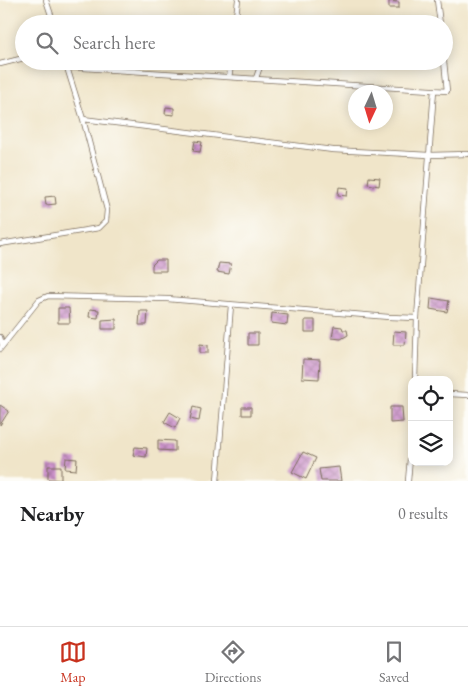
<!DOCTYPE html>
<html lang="en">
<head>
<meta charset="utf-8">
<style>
	:root { --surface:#fff; --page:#f2f2f2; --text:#202124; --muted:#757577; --line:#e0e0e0; --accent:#c8321e }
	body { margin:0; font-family:"EB Garamond",serif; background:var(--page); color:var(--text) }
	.controls { position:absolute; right:15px; bottom:15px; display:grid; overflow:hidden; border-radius:10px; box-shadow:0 2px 12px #0003 }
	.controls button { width:45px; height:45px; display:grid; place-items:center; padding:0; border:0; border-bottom:1px solid var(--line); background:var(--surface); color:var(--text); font:25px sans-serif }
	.compass { position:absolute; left:348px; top:85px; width:45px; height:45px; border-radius:50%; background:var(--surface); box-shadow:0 2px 12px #0003; rotate:184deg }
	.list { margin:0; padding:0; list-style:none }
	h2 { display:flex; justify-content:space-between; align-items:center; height:65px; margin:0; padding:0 20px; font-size:21px }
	h2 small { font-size:16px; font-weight:400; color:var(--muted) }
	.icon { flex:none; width:28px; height:28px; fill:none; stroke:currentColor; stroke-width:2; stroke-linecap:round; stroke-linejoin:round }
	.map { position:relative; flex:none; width:468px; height:481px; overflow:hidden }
	.search { position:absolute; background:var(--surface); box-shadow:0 2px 12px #0003; left:15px; right:15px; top:15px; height:55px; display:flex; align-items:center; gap:12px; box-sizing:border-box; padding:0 18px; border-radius:28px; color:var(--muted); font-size:19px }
	.sheet { height:145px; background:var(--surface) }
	nav { display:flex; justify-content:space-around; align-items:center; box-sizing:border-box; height:70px; border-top:1px solid var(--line); background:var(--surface); font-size:14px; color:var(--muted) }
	nav a { display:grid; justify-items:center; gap:2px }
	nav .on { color:var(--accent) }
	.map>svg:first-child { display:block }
</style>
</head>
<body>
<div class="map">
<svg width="468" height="481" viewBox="0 0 468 481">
	<defs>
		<pattern id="building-cross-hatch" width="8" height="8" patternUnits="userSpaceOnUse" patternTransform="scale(1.25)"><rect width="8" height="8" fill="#cc92cb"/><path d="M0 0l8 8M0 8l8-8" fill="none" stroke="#a777a4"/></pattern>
	</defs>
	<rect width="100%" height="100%" fill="#fdfcf7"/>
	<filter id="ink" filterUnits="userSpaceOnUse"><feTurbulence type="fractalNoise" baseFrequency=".02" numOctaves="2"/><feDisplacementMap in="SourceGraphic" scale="10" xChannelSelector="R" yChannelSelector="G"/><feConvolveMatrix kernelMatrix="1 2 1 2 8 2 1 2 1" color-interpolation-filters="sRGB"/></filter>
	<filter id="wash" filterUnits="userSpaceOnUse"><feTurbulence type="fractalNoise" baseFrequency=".0096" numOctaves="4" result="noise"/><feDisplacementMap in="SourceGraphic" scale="20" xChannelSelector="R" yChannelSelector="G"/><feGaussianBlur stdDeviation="1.12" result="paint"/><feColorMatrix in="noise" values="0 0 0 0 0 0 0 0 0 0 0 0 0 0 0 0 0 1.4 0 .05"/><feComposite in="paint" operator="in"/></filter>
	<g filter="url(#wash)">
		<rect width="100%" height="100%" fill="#f0e5c9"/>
		<g id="blocks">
			<path fill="url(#building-cross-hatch)" d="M389,1L399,2V8H389Z
				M166,107L174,108V115L165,114Z
				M195,141L202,142L200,152L193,151Z
				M369,177L380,178L379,186L368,184Z
				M339,187L348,188L347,196L338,195Z
				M55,196L56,204L46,205L45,197Z
				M157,260H166V271H152V265Z
				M219,263L231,264L229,274L217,272Z
				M431,298L449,301L447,312L430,309Z
				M58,308H69L70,323H58Z
				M90,309L99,310L98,318L89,317Z
				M140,311H148L147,325H139Z
				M272,313L288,315L287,325L271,323Z
				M116,319V329H102V320Z
				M305,320H315V332H305Z
				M334,326L342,327L343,330H347L348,335L341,339L332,338Z
				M394,331L406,332L405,345H393Z
				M248,333H258V345H248Z
				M200,344L208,345V353H200Z
				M303,359L320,360L319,379L302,378Z
				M0,405L9,411L0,425Z
				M193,407L201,409L199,421L190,419Z
				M242,407H251V415H242Z
				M390,407H402L403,422L390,423Z
				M170,412L180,418L175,428L164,422Z
				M158,440L175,441V451L158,450Z
				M135,447L147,448L146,457L133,455Z
				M303,452L316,458L306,479L292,472Z
				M66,458L77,459L76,470L65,469Z
				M48,466H61V480L48,479Z
				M339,467L341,481H321L319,469Z"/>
		</g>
	</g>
	<g filter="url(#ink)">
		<use href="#blocks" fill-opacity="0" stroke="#7a6b5a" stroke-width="1"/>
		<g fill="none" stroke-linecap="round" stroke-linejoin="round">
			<g stroke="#7a6b5a" stroke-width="6">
				<path id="minor" d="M46,0L54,24
					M437,0L440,24
					M235,24L238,0
					M0,64L24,58
					M67,67L447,91L444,61
					M229,77L232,61
					M256,78L262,61
					M83,119L333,150L429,155L468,154
					M0,244L99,228L106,221L107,210L83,119L65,61
					M0,337L2,345
					M0,349L39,300L48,296L167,299L389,317L417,318
					M415,380L417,318L434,90
					M449,394L468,395
					M217,481L231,305
					M408,481L412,436"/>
			</g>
			<use href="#minor" stroke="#fff" stroke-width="4.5"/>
		</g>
	</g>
</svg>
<div class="controls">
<button><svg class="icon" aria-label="locate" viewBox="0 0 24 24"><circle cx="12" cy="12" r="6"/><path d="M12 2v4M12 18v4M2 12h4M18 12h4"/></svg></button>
<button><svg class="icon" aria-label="layers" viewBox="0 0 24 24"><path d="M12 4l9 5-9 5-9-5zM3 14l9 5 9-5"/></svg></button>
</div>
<svg class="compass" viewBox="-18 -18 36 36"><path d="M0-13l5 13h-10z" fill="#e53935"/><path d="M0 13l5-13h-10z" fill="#757577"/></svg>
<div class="search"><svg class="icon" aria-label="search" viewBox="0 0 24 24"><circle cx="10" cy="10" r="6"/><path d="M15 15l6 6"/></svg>Search here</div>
</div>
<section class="sheet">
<h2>Nearby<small>0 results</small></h2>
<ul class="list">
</ul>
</section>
<nav>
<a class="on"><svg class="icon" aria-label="map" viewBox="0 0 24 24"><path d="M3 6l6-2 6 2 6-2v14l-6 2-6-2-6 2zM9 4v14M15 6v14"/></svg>Map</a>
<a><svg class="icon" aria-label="directions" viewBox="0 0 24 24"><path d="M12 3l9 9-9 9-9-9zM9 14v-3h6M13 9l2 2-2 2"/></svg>Directions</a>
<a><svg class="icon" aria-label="saved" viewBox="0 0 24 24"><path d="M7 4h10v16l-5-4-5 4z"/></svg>Saved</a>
</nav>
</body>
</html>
